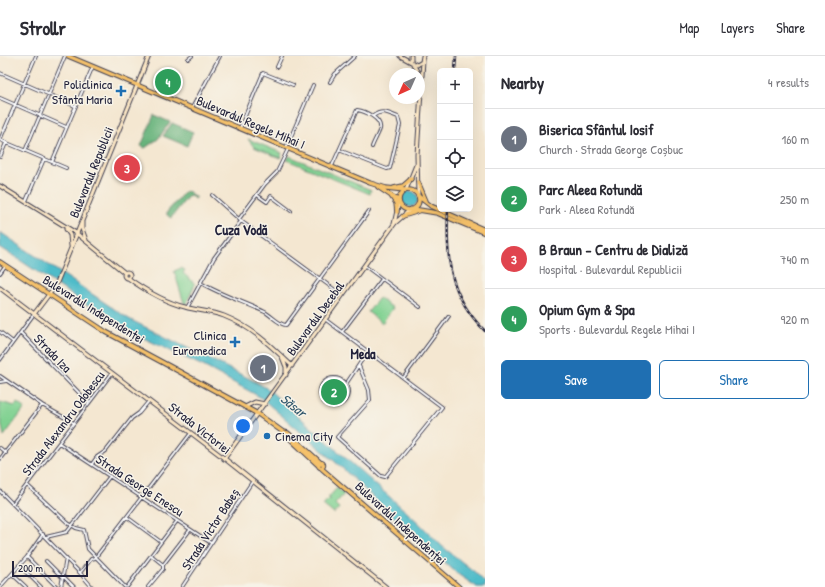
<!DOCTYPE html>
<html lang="en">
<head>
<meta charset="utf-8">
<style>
	:root { --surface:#fff; --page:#f7f7f7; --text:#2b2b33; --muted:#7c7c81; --line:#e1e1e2; --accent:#1f6fb2 }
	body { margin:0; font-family:"Patrick Hand",sans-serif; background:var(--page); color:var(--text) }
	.controls { position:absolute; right:12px; top:12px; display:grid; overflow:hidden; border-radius:6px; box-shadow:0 4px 16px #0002 }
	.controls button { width:36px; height:36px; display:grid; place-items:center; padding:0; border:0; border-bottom:1px solid var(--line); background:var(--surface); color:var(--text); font:20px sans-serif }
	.compass { position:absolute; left:389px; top:12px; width:36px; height:36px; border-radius:50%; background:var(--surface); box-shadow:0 4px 16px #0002; rotate:225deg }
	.scale { position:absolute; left:12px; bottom:10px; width:76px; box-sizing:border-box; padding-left:4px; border:2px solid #22223b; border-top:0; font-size:11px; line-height:14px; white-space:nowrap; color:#22223b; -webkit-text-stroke:3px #f7f3e8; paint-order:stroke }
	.you { position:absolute; left:243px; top:370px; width:14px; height:14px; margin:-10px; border:3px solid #fff; border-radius:50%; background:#1a73e8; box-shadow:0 0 0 6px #1a73e833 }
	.badge { display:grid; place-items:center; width:26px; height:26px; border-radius:50%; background:var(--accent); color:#fff; font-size:13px; font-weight:700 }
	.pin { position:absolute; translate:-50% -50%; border:2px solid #fff; box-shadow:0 1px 4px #0006 }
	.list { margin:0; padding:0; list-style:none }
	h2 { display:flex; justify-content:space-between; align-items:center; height:52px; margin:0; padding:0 16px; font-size:17px }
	h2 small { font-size:13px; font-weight:400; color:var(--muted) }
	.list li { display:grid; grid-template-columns:26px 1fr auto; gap:12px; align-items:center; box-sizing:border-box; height:60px; padding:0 16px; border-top:1px solid var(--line) }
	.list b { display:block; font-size:15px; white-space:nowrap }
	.list p { margin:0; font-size:13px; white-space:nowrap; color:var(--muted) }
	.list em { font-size:13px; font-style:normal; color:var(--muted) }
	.actions { display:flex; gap:8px; padding:12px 16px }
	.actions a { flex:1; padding:9px 0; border:1px solid var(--accent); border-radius:6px; text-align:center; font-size:14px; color:var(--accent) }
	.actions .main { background:var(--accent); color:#fff }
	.icon { flex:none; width:22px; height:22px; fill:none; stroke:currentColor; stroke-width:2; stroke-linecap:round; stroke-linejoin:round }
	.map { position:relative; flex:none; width:485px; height:531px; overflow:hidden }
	header { display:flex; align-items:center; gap:24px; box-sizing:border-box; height:56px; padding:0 20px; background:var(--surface); border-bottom:1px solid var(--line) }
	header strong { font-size:19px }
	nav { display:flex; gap:22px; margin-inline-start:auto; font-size:14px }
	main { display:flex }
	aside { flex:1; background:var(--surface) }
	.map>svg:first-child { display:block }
</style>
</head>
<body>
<header>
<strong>Strollr</strong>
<nav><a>Map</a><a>Layers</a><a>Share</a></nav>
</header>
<main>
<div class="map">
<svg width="485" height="531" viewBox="0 0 485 531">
	<rect width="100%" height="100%" fill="#f7f3e8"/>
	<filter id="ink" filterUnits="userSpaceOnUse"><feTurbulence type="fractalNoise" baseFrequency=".025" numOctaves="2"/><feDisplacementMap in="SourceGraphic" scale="8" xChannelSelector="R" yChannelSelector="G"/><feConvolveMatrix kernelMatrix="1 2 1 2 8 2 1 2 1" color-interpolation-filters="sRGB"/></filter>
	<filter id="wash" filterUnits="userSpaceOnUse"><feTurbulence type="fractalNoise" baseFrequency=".012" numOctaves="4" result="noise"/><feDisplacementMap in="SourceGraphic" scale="16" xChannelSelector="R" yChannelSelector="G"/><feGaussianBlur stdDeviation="0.9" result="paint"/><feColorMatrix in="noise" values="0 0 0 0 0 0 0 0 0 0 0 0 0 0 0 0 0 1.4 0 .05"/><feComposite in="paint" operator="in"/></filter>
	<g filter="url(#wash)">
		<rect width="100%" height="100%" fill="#f4e7d1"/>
		<path fill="#80d191" stroke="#517a66" d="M248,83L282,97L280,102L254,91Z
			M289,100L371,134L370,138L287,104Z
			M181,212L185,214L183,217L195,228L186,248L184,247L174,215Z
			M379,242L393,252L382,267L368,256Z
			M320 336a14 14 0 1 1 28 0a14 14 0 1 1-28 0Z
			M0,346L15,350L17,347L25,352L4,380L0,362Z
			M337,432L344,438L335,448L339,452L334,458L323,449L328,443L330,444L328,442Z"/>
		<path fill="#68b37b" stroke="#456a5b" d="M154,59L170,66L158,83L145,92L141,90Z
			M172,67L193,76L187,90L163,80Z
			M185,135L189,136L196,142L195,143L189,139L171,162L167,159V156Z"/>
		<path fill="#4fbcc9" stroke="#386f82" d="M402 143a8 8 0 1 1 16 0a8 8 0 1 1-16 0Z
			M0,176L129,263L256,326L268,333L419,467L443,491L476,517L485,526V531H477L459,519L401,468L340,410L260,341L205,311L120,271L0,191Z"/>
	</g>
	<g filter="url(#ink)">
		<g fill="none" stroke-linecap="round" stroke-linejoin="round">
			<g stroke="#424052" stroke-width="4">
				<path id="street" d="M188,3L192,0
					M277,11L282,0
					M0,17L75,50
					M330,26L335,18L355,0
					M0,42L66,71
					M192,52L220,0
					M240,72L263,17L293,29
					M0,84L36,0
					M0,84L66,112
					M286,92L313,29
					M339,94L387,113L390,112L400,69L398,61C388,57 382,53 373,60
					M25,95L65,0
					M0,101L6,87
					M52,106L93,10
					M332,110L357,54C365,55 382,63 380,73C378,79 374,85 372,91
					M212,139L241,165L342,239
					M257,139L267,146L271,140L291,155
					M26,145L44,103
					M239,163L265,128L277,116L288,93
					M365,210L420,251
					M0,217L5,210
					M201,227C221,239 244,246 265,256C272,260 279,269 286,269L369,155
					M187,252L214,202L241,165
					M326,264L442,351L385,421L381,420L337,381L370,344L369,334L359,310
					M0,276L13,286
					M342,276L382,223
					M21,277L89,347
					M0,304L34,258
					M0,320L42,349L74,367
					M404,321L449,260
					M320 336a14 14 0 1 1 28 0a14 14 0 1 1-28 0Z
					M0,326L6,325
					M346,328L368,295
					M59,387L211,487
					M0,392L6,397
					M0,403L42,349
					M92,408L97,401L106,395L132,362L139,357L149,345
					M27,429L68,467L76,472L84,474L88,493L125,531
					M0,435L80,517L92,531
					M13,447L112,317
					M127,461L161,486
					M46,481L67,476L110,420
					M151,499L162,508
					M27,501L57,531
					M46,505L63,522
					M19,509L41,531
					M80,517L91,503L95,502L191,377
					M12,518L26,531
					M63,520L74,531
					M0,531L27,501L43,478
					M61,531L66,502
					M127,531L177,465
					M148,531L163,513V509L190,474
					M182,531L252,426"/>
			</g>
			<g stroke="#424052" stroke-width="5">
				<path id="secondary" d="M400,0L411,6
					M411,0V6L417,9L422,6L423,0
					M413,8L421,22
					M0,130L76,177L125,217
					M406,134L416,109
					M418,139L417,99L423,4
					M82,166V173L86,184
					M394,168L399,146
					M66,173L70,179L71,190
					M124 219a3 3 0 1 1 6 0a3 3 0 1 1-6 0Z
					M128,222C146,235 164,246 185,251C198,255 211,255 224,260C252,271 271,290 292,310
					M0,232L220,399L386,531
					M34,258L56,229L149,0
					M282,301L286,311V319
					M245,351L255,346L265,348
					M224,403L395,167L411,153"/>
			</g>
			<g stroke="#424052" stroke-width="5.5">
				<path id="primary" d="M68,0L370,127L386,132L405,134
					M418,126L426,145
					M378,131L399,145
					M394,132L403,130L411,123
					M399 144a10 10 0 1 1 20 0a10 10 0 1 1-20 0Z
					M391,140L396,147L397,156
					M418,140L431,150L485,174
					M413,153L437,157L485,177
					M403,160L419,155
					M0,206L106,276L258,358L283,376L318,409
					M284,376L288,377L321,407
					M318.5 409a2.5 2.5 0 1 1 5 0a2.5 2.5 0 1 1-5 0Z
					M321,412L459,531"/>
			</g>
			<use href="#street" stroke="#fff" stroke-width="2"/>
			<use href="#secondary" stroke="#fbe6c4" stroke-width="3"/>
			<use href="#primary" stroke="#f5c16b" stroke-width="3.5"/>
			<g stroke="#22223b" stroke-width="2.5">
				<path id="rail" d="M455,15L456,0
					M448,153C446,202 448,238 485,275"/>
			</g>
			<use href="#rail" stroke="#f7f3e8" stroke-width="1" stroke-dasharray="3" stroke-linecap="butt"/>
		</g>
	</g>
	<g fill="#1f6fb2" stroke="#f7f3e8" stroke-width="1.5">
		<path d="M119 29h4v4h4v4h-4v4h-4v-4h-4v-4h4z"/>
		<path d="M233 280h4v4h4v4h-4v4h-4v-4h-4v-4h4z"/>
		<circle cx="267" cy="380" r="4"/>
	</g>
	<g text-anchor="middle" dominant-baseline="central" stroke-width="3" stroke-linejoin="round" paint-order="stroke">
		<g font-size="13" fill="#22223b" stroke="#f7f3e8" text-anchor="end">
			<text x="112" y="28">Policlinica<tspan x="112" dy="15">Sfânta Maria</tspan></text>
			<text x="226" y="279">Clinica<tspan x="226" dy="15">Euromedica</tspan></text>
			<text x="275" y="380" text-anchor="start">Cinema City</text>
		</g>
		<g font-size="13" fill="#22223b" stroke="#f7f3e8">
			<text transform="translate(251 66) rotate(23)">Bulevardul Regele Mihai I</text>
			<text transform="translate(91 116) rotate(-68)">Bulevardul Republicii</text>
			<text transform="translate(94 253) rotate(32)">Bulevardul Independenței</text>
			<text transform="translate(315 262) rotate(-54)">Bulevardul Decebal</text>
			<text transform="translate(53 297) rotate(46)">Strada Iza</text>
			<text transform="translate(63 367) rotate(-53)">Strada Alexandru Odobescu</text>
			<text transform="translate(200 372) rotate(38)">Strada Victoriei</text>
			<text transform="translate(140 429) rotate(33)">Strada George Enescu</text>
			<text transform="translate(401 467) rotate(42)">Bulevardul Independenței</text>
			<text transform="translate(210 473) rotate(-57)">Strada Victor Babeș</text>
		</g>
		<g font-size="14" font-weight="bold" fill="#22223b" stroke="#f7f3e8">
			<text x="241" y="173">Cuza Vodă</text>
			<text x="363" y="297">Meda</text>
		</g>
		<g font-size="14" font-style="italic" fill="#32586d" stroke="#f7f3e8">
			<text transform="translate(294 349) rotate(39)">Săsar</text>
		</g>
	</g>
</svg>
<div class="controls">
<button>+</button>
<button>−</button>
<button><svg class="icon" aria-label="locate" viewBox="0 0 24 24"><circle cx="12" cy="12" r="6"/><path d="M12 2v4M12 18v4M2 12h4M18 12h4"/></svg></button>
<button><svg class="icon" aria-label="layers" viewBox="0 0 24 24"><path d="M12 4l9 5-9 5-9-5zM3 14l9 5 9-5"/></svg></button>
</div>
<svg class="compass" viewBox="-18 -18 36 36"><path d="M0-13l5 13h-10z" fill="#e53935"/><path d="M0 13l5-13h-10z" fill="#7c7c81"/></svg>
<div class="scale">200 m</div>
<div class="you"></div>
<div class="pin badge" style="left:263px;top:312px;background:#6b7280">1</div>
<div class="pin badge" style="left:334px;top:336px;background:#2e9e5b">2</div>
<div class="pin badge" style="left:127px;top:112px;background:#e0444e">3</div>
<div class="pin badge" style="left:168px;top:26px;background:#2e9e5b">4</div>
</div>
<aside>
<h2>Nearby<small>4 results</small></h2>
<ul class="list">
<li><span class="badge" style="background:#6b7280">1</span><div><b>Biserica Sfântul Iosif</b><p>Church · Strada George Coșbuc</p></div><em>160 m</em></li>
<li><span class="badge" style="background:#2e9e5b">2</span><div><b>Parc Aleea Rotundă</b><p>Park · Aleea Rotundă</p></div><em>250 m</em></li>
<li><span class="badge" style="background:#e0444e">3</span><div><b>B Braun - Centru de Dializă</b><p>Hospital · Bulevardul Republicii</p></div><em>740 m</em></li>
<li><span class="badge" style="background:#2e9e5b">4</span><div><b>Opium Gym &amp; Spa</b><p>Sports · Bulevardul Regele Mihai I</p></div><em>920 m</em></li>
</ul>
<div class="actions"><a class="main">Save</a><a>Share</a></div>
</aside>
</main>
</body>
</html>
